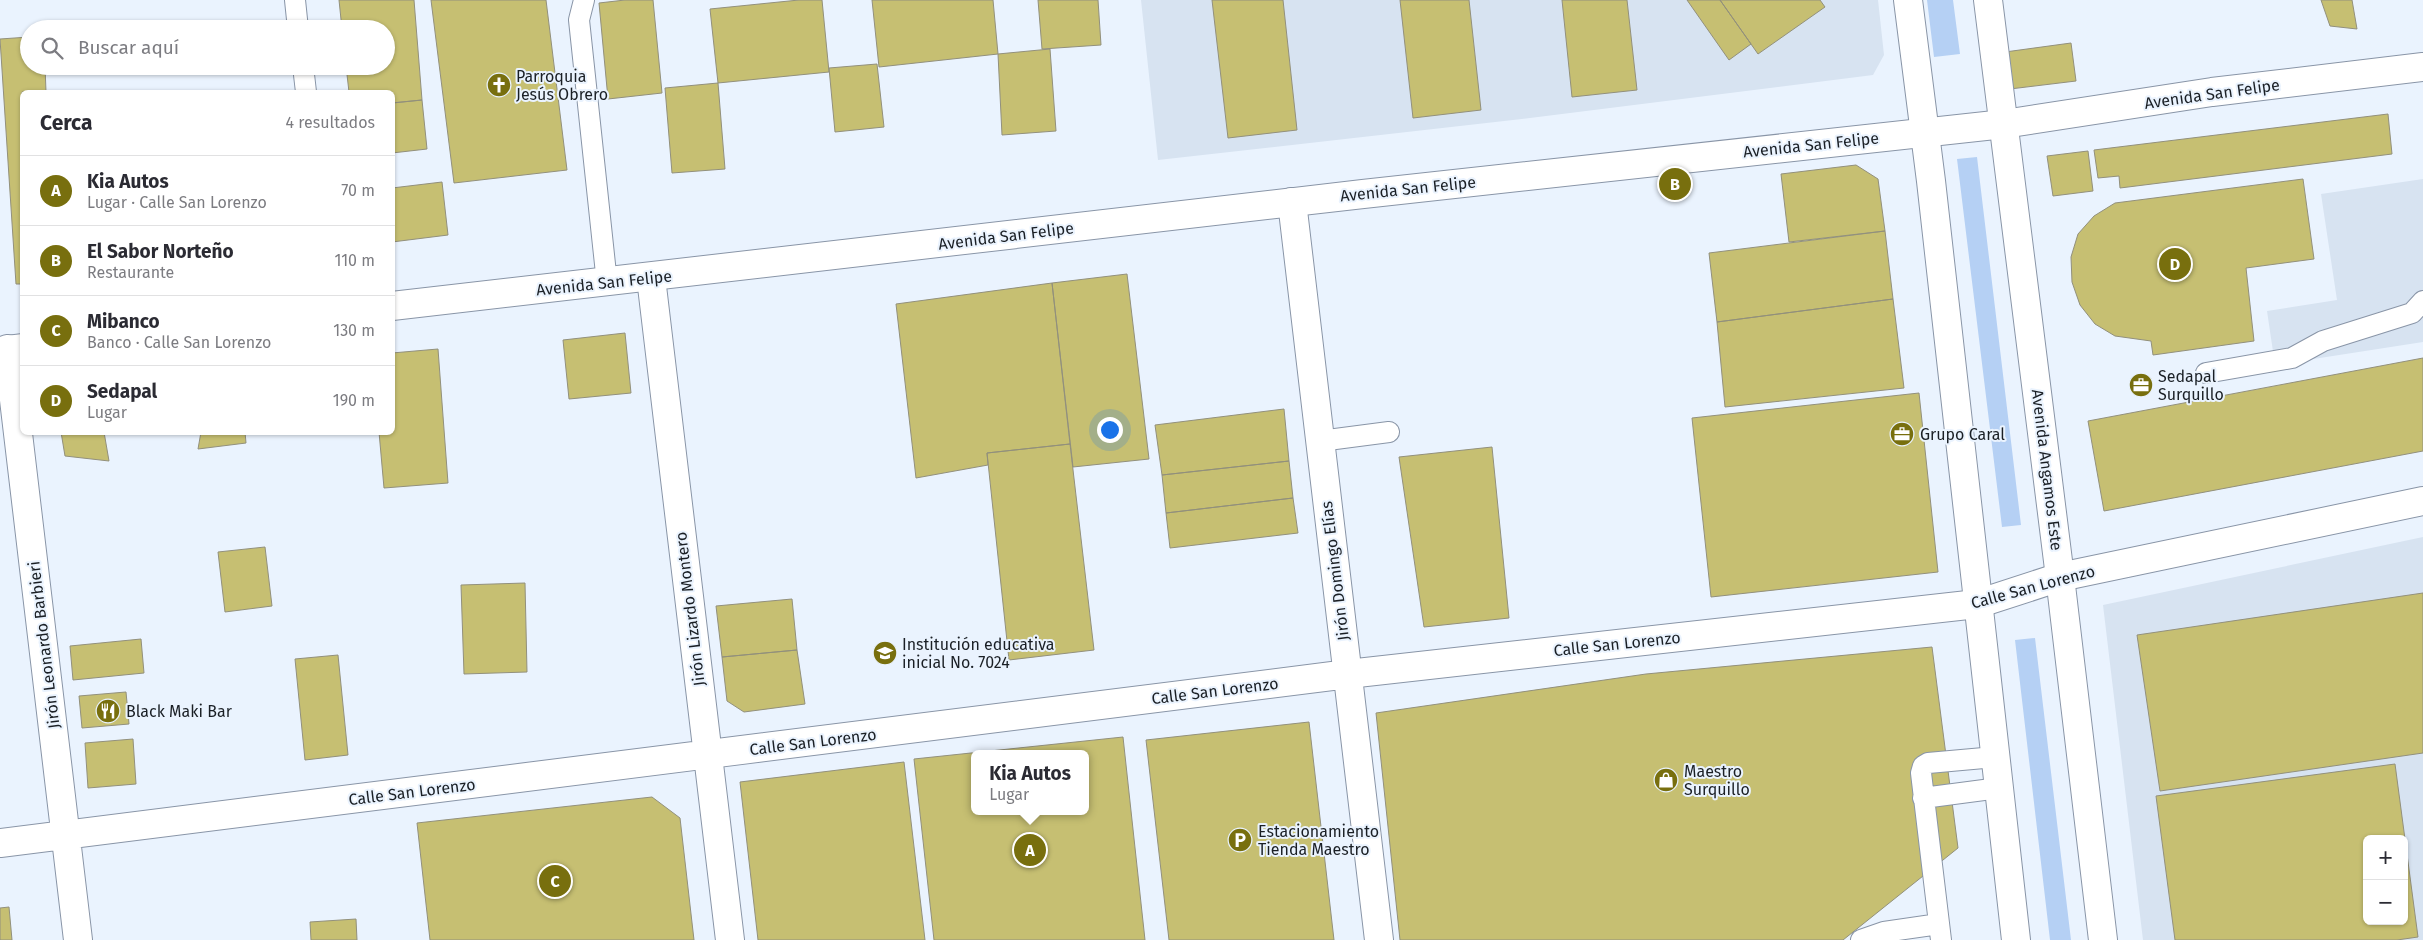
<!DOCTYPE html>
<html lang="es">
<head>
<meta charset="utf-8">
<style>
	:root { --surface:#fff; --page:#f2f2f3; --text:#2b2b33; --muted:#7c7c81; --line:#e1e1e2; --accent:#786f0e }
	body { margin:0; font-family:"Fira Sans",sans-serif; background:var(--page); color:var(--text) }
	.controls { position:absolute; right:15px; bottom:15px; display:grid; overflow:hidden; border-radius:8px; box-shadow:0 1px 4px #0004 }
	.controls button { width:45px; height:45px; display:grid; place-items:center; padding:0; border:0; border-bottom:1px solid var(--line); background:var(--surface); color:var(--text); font:25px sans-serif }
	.you { position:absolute; left:1109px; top:429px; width:18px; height:18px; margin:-12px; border:4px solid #fff; border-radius:50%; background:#1a73e8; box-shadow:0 0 0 8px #1a73e833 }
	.badge { display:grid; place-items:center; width:32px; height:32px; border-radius:50%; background:var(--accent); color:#fff; font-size:16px; font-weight:700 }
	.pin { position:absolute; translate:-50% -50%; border:2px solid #fff; box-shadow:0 1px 5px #0006 }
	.popup { position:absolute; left:971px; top:750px; width:118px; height:65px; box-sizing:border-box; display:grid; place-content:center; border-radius:8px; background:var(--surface); filter:drop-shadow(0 1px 4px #0005); font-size:16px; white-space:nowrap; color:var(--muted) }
	.popup b { font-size:19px; color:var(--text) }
	.popup::after { content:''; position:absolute; left:50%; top:100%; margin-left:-10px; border:10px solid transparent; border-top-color:var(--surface) }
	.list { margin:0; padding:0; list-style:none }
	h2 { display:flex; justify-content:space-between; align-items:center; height:65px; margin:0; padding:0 20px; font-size:21px }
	h2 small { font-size:16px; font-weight:400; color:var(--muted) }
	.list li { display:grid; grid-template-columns:32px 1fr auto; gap:15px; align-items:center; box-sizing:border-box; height:70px; padding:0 20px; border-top:1px solid var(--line) }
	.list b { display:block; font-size:19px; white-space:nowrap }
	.list p { margin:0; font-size:16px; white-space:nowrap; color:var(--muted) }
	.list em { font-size:16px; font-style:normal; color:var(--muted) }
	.icon { flex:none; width:28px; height:28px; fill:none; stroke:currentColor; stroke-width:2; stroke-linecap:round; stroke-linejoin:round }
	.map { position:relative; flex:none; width:2423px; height:940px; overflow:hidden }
	.search { position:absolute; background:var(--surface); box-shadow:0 1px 4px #0004; left:20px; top:20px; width:375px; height:55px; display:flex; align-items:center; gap:12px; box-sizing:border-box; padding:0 18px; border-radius:28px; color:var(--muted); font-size:19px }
	.panel { position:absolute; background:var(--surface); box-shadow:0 1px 4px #0004; left:20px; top:90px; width:375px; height:345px; border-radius:8px }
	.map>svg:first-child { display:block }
</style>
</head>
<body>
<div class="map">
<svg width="2423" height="940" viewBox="0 0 2423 940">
	<rect width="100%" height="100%" fill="#eaf3fe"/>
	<path fill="#d7e3f1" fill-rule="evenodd" d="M1141,0H1878L1884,55L1873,75L1513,120L1158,160Z
		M2423,179V342L2275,365L2267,311L2337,300L2321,194Z
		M2423,537V940H2143L2103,605ZM2367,839H2404V921H2367Z"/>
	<path fill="#b5d0f4" d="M1927,0H1953L1960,54L1934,57Z
		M1977,157L2021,525L2002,527L1957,159Z
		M2035,638L2071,940H2050L2015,640Z"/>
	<path fill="#c6bf72" stroke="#92907c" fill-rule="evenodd" d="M339,0H414L422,100L392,103V92H349L346,66H386V29H342Z
		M431,0H546L567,170L454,183Z
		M625,0H653L662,93L608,99L599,3Z
		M799,0H822L829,72L718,83L710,9Z
		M872,0H993L998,54L879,67Z
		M1038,0H1098L1101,45L1042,49Z
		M1212,0H1283L1297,130L1228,138Z
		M1400,0H1469L1481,110L1413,118Z
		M1562,0H1627L1637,90L1572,97Z
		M1687,0H1720L1751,44L1729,60Z
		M1720,0H1820L1825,7L1758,54Z
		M2321,0H2352L2357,29L2330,26Z
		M29,37V66H45L46,92H22V284H16L0,39Z
		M2071,43L2076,81L2010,89L2005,52Z
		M1050,49L1056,131L1002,135L998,54Z
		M877,64L884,127L835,132L829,68Z
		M718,83L725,169L672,173L665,88Z
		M422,100L427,149L392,153V103Z
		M2388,114L2392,154L2120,188L2119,176L2098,178L2094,150Z
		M2088,151L2093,191L2053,196L2047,156Z
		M1856,165L1878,179L1885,231L1789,242L1781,174Z
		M2303,179L2314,259L2246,268L2254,341L2153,355L2151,341L2115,336L2095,324L2080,305L2072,282L2071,257L2078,234L2094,216L2115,203Z
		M442,182L448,235L392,242V188Z
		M1885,231L1893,299L1717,322L1709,253Z
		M1127,274L1149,459L1073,467L1052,283Z
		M1052,283L1070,444L987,453L988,465L916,478L896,304Z
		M1893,299L1904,388L1725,407L1717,322Z
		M625,333L631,393L569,399L563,340Z
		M438,349L448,483L384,488L379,432H392V353Z
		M2423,358V451L2104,511L2088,421Z
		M1919,393L1938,572L1711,597L1692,418Z
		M1284,409L1289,461L1162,475L1155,425Z
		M61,432H104L109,461L65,456Z
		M201,432H245L246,443L198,449Z
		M1070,444L1094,650L1009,660L987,453Z
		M1492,447L1509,618L1424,627L1399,457Z
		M1289,461L1293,498L1166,513L1162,475Z
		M1293,498L1298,533L1170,548L1166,513Z
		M265,547L272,606L225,612L218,552Z
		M525,583L527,672L464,674L461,585Z
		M2423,593V753L2160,791L2137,635Z
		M792,599L797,650L722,657L716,606Z
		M141,639L144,673L73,680L70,646Z
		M1932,647L1958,848L1843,940H1400L1376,713L1646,674Z
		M797,650L805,704L744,712L727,701L722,657Z
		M338,655L348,755L305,760L295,659Z
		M126,692L129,724L82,728L79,696Z
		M1309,722L1334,940H1169L1146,740Z
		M1123,737L1145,940H934L914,759ZM975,754H1085V811H975Z
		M133,739L136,784L88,788L85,743Z
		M904,762L925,940H758L740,782Z
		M2395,764L2418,937L2397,940H2175L2156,796ZM2367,839H2404V921H2367Z
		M652,797L680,818L694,940H430L417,823Z
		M9,907L12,940H0V908Z
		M356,919L357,940H311L310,922Z"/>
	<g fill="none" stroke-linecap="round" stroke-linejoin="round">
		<g stroke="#8995a7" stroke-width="22">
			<path id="service" d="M295,0L298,29
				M584,0L579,20L607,283
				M303,66L306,92
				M2206,373L2292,358L2323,341L2412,313L2423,301
				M1320,441L1389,432
				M1923,798L1999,788
				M1861,940L1884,932L1939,924
				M1941,940L1921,773L1923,766L1928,763L1995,757"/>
		</g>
		<g stroke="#8995a7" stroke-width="30">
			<path id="pedestrian" d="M2060,577L2423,501"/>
		</g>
		<g stroke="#8995a7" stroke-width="30">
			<path id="minor" d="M1292,202L1379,940
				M651,278L730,940
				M8,349L78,940
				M0,843L1348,674L1977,604L2060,577"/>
		</g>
		<g stroke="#8995a7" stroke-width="30">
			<path id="tertiary" d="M392,306L1363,194L2004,124L2212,92L2423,67
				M0,351L22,348"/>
		</g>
		<g stroke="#8995a7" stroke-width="30">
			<path id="primary" d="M1908,0L1931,181L2016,940
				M1988,0L2060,577L2103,940"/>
		</g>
		<use href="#service" stroke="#fff" stroke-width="20"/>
		<use href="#pedestrian" stroke="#fff" stroke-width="28"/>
		<use href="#minor" stroke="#fff" stroke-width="28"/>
		<use href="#tertiary" stroke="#fff" stroke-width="28"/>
		<use href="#primary" stroke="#fff" stroke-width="28"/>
	</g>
	<defs>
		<g id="church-disc" transform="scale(1.25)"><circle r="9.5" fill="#786f0e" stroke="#eaf3fe"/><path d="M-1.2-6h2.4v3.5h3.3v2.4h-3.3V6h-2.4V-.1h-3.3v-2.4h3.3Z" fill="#fff"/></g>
		<g id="office-disc" transform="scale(1.25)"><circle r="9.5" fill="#786f0e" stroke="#eaf3fe"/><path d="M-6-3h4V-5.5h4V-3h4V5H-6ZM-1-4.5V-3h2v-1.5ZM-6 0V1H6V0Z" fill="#fff"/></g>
		<g id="school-disc" transform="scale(1.25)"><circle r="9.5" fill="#786f0e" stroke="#eaf3fe"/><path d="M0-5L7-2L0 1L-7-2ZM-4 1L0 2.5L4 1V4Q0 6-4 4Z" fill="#fff"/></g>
		<g id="restaurant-disc" transform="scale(1.25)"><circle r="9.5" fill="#786f0e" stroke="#eaf3fe"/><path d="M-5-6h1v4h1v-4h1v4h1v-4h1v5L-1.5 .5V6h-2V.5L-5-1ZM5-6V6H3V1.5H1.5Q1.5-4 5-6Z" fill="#fff"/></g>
		<g id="shop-disc" transform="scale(1.25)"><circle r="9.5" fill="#786f0e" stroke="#eaf3fe"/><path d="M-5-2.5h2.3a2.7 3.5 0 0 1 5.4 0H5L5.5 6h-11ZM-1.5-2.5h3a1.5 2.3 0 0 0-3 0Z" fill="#fff"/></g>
		<g id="parking-disc" transform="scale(1.25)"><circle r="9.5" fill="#786f0e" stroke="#eaf3fe"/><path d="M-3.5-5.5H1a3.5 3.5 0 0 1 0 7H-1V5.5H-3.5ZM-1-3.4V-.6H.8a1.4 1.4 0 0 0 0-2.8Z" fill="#fff"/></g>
	</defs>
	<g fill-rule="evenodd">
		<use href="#church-disc" x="499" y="85"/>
		<use href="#office-disc" x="2141" y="385"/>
		<use href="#office-disc" x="1902" y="434"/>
		<use href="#school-disc" x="885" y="653"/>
		<use href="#restaurant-disc" x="108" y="711"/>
		<use href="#shop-disc" x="1666" y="780"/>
		<use href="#parking-disc" x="1240" y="840"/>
	</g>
	<g text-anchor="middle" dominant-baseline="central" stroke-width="4" stroke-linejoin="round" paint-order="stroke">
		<g font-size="16" fill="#1a1f25" stroke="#eaf3fe" text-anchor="start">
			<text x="516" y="76">Parroquia<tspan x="516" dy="18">Jesús Obrero</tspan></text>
			<text x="2158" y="376">Sedapal<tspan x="2158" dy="18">Surquillo</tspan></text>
			<text x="1920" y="434">Grupo Caral</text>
			<text x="902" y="644">Institución educativa<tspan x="902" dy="18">inicial No. 7024</tspan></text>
			<text x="126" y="711">Black Maki Bar</text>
			<text x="1684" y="771">Maestro<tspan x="1684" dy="18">Surquillo</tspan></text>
			<text x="1258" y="831">Estacionamiento<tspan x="1258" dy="18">Tienda Maestro</tspan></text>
		</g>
		<g font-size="16" fill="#1a1f25" stroke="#eaf3fe">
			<text transform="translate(2212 94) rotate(-8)">Avenida San Felipe</text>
			<text transform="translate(1811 145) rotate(-6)">Avenida San Felipe</text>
			<text transform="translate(1408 189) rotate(-6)">Avenida San Felipe</text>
			<text transform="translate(1006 236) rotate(-7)">Avenida San Felipe</text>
			<text transform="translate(604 283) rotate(-6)">Avenida San Felipe</text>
			<text transform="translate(2047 470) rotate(83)">Avenida Angamos Este</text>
			<text transform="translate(1335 571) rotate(-97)">Jirón Domingo Elías</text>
			<text transform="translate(2033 587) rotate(-15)">Calle San Lorenzo</text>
			<text transform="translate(690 609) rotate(-97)">Jirón Lizardo Montero</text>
			<text transform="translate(1617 644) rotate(-6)">Calle San Lorenzo</text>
			<text transform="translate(44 645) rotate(-97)">Jirón Leonardo Barbieri</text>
			<text transform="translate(1215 691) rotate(-7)">Calle San Lorenzo</text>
			<text transform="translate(813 742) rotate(-7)">Calle San Lorenzo</text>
			<text transform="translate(412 792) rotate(-7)">Calle San Lorenzo</text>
		</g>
	</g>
</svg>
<div class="controls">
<button>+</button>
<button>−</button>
</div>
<div class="you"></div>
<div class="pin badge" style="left:1030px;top:850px">A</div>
<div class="popup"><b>Kia Autos</b>Lugar</div>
<div class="pin badge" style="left:1675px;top:184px">B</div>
<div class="pin badge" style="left:555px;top:881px">C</div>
<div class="pin badge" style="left:2175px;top:264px">D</div>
<div class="search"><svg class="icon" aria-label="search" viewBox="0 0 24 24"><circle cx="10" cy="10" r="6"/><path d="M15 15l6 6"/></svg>Buscar aquí</div>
<section class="panel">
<h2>Cerca<small>4 resultados</small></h2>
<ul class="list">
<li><span class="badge">A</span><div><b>Kia Autos</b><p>Lugar · Calle San Lorenzo</p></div><em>70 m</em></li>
<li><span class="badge">B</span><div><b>El Sabor Norteño</b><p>Restaurante</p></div><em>110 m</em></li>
<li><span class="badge">C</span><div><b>Mibanco</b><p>Banco · Calle San Lorenzo</p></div><em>130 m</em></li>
<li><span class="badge">D</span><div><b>Sedapal</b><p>Lugar</p></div><em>190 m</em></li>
</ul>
</section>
</div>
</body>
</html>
